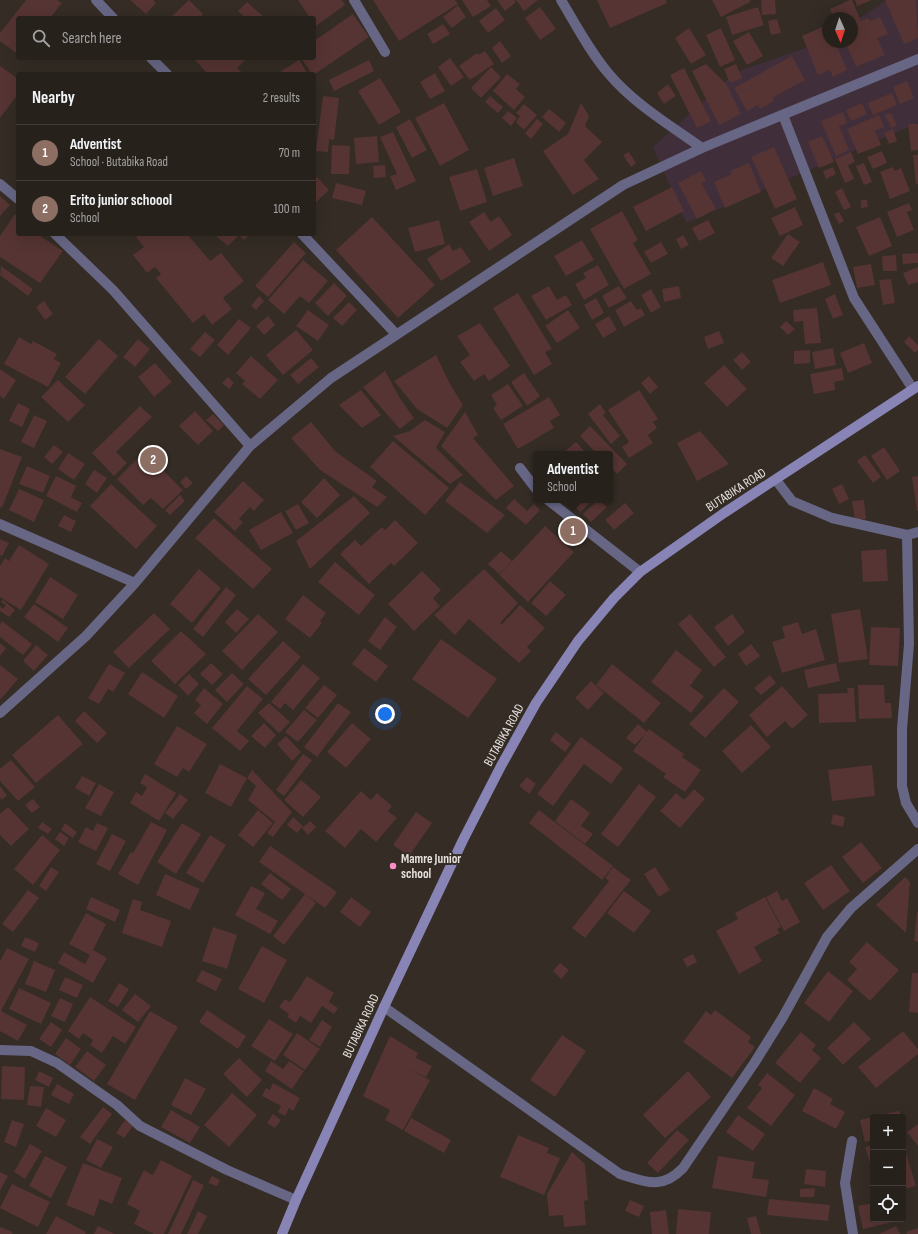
<!DOCTYPE html>
<html lang="en">
<head>
<meta charset="utf-8">
<style>
	:root { --surface:#27211c; --page:#2f2925; --text:#f1f3f6; --muted:#a4a3a3; --line:#433e3b; --accent:#db2777 }
	body { margin:0; font-family:"Sofia Sans Condensed",sans-serif; background:var(--page); color:var(--text) }
	.controls { position:absolute; right:12px; bottom:12px; display:grid; overflow:hidden; border-radius:4px; box-shadow:0 4px 16px #0002 }
	.controls button { width:36px; height:36px; display:grid; place-items:center; padding:0; border:0; border-bottom:1px solid var(--line); background:var(--surface); color:var(--text); font:20px sans-serif }
	.compass { position:absolute; left:822px; top:12px; width:36px; height:36px; border-radius:50%; background:var(--surface); box-shadow:0 4px 16px #0002; rotate:177deg }
	.you { position:absolute; left:385px; top:714px; width:14px; height:14px; margin:-10px; border:3px solid #fff; border-radius:50%; background:#1a73e8; box-shadow:0 0 0 6px #1a73e833 }
	.badge { display:grid; place-items:center; width:26px; height:26px; border-radius:50%; background:var(--accent); color:#fff; font-size:13px; font-weight:700 }
	.pin { position:absolute; translate:-50% -50%; border:2px solid #fff; box-shadow:0 1px 4px #0006 }
	.popup { position:absolute; left:533px; top:451px; width:80px; height:52px; box-sizing:border-box; display:grid; place-content:center; border-radius:4px; background:var(--surface); filter:drop-shadow(0 1px 3px #0005); font-size:13px; white-space:nowrap; color:var(--muted) }
	.popup b { font-size:15px; color:var(--text) }
	.popup::after { content:''; position:absolute; left:50%; top:100%; margin-left:-8px; border:8px solid transparent; border-top-color:var(--surface) }
	.list { margin:0; padding:0; list-style:none }
	h2 { display:flex; justify-content:space-between; align-items:center; height:52px; margin:0; padding:0 16px; font-size:17px }
	h2 small { font-size:13px; font-weight:400; color:var(--muted) }
	.list li { display:grid; grid-template-columns:26px 1fr auto; gap:12px; align-items:center; box-sizing:border-box; height:56px; padding:0 16px; border-top:1px solid var(--line) }
	.list b { display:block; font-size:15px; white-space:nowrap }
	.list p { margin:0; font-size:13px; white-space:nowrap; color:var(--muted) }
	.list em { font-size:13px; font-style:normal; color:var(--muted) }
	.icon { flex:none; width:22px; height:22px; fill:none; stroke:currentColor; stroke-width:2; stroke-linecap:round; stroke-linejoin:round }
	.map { position:relative; flex:none; width:918px; height:1234px; overflow:hidden }
	.search { position:absolute; background:var(--surface); box-shadow:0 4px 16px #0002; left:16px; top:16px; width:300px; height:44px; display:flex; align-items:center; gap:10px; box-sizing:border-box; padding:0 14px; border-radius:4px; color:var(--muted); font-size:15px }
	.panel { position:absolute; background:var(--surface); box-shadow:0 4px 16px #0002; left:16px; top:72px; width:300px; height:164px; border-radius:4px }
	.map>svg:first-child { display:block }
</style>
</head>
<body>
<div class="map">
<svg width="918" height="1234" viewBox="0 0 918 1234">
	<rect width="100%" height="100%" fill="#342c25"/>
	<path fill="#402f3a" d="M887,0H918V123L686,223L653,147L736,72L820,43L828,38V42H852V23Z"/>
	<path fill="#553433" d="M26,0H57L62,3L50,18H18V54L0,41V33Z
		M130,0H153L156,3L146,14Z
		M189,0L203,14L199,18H170Z
		M298,0H342L345,5L316,26L314,18H310Z
		M373,0H455L458,4L399,41Z
		M462,0H487L491,6L473,17Z
		M497,0H514L516,2L505,11Z
		M516,0H538L524,11Z
		M597,0H666L667,3L610,28Z
		M712,0H750V2L721,17Z
		M761,0H775L776,14L762,15Z
		M850,0H852L861,21L868,18L870,21L880,17L888,34L877,38L885,55L856,67L845,42H852V18H834L830,9Z
		M855,0H872L857,6Z
		M885,0H916L918,38L904,44Z
		M247,2L265,18H246L238,11Z
		M458,5L466,17L452,28L443,17Z
		M540,7L556,29L540,40L525,18Z
		M758,7L764,25L732,35L726,17Z
		M496,8L505,20L488,33L479,21Z
		M353,14L369,37L315,74H312L301,58H314V41Z
		M777,19L781,33L771,35L768,21Z
		M443,24L450,34L433,44L427,34Z
		M827,25L828,42H835L847,70L833,77L830,70L818,75L802,36Z
		M689,28L706,55L691,64L675,38Z
		M721,28L735,60L720,67L706,35Z
		M749,32L763,56L747,65L733,41Z
		M500,41L511,56L502,63L492,48Z
		M485,51L494,64L470,80L459,66L477,53L478,55Z
		M792,56L805,80L772,98L774,101L760,109L758,105L747,111L734,88Z
		M197,58H247L237,68L243,74H208L195,60Z
		M450,58L464,77L451,86L438,67Z
		M299,60L308,74H277Z
		M369,60L374,71L334,91L329,80Z
		M706,64L727,85L741,114L719,125L692,71Z
		M736,64L742,78L730,83L724,69Z
		M0,66L18,79V94L0,118Z
		M491,67L501,77L481,98L471,88Z
		M684,68L711,121L697,128L670,75Z
		M435,73L445,91L430,99L420,82Z
		M507,74L520,84L516,89L525,97L514,110L493,91Z
		M380,78L401,112L379,125L358,91Z
		M907,81L914,98L900,104L893,87Z
		M668,84L676,96L664,104L657,93Z
		M892,93L897,105L873,115L868,103Z
		M323,96L339,98L334,140L329,139L328,152L316,151Z
		M490,96L503,107L498,113L485,102Z
		M444,103L469,150L440,166L415,118Z
		M581,103L589,116L585,126L602,142L584,160L599,179L573,195L543,151L568,134Z
		M862,103L867,114L851,121L846,110Z
		M524,104L537,115L524,130L516,122L520,116L516,113Z
		M549,109L566,123L559,132L542,117Z
		M508,111L517,118L511,126L502,118Z
		M843,112L847,123L839,126L849,150L836,156L821,121Z
		M891,113L897,125L891,128L885,115Z
		M879,115L884,127L875,131L881,145L858,154L847,129Z
		M410,119L427,150L412,158L396,127Z
		M537,119L543,124L531,139L525,133Z
		M908,124H918V150L911,151Z
		M893,129L897,141L889,144L884,133Z
		M393,132L416,181L396,190L390,176L397,174L380,137Z
		M377,136L379,162L356,164L354,138Z
		M822,136L834,162L819,168L808,142Z
		M332,145L350,146L349,174H331Z
		M774,147L797,199L775,209L751,157Z
		M882,151L887,163L873,169L867,157Z
		M629,152L636,163L631,167L623,155Z
		M851,152L855,162L848,165L854,179L845,183L835,159Z
		M913,155H918V184L916,185Z
		M514,158L523,186L493,196L484,168Z
		M749,163L761,192L725,208L714,182L732,174L730,171Z
		M864,163L872,182L864,185L856,166Z
		M385,165L386,177L374,178L373,166Z
		M833,167L836,174L826,179L823,171Z
		M893,167L895,171L901,168L910,191L890,199L880,172Z
		M477,169L487,202L460,211L449,177Z
		M701,171L706,181L701,183L716,209L697,219L678,183Z
		M317,177L329,190L314,204V179Z
		M336,183L366,191L362,205L332,198Z
		M672,187L684,211L646,231L633,207Z
		M842,188L851,207L844,210L835,192Z
		M0,196L10,205L0,216Z
		M861,200H867L868,207L861,208Z
		M909,203L912,210L907,212L914,230L897,237L887,212Z
		M795,207L803,225L780,236L771,218Z
		M622,211L638,240L633,243L651,274L624,289L590,229Z
		M484,212L491,222L499,216L512,235L489,251L469,222Z
		M839,212L844,221L839,224L834,214Z
		M15,214L18,217V234H37L63,251L40,283L0,257V236Z
		M372,217L435,285L398,318L336,250Z
		M880,217L892,246L869,256L856,227Z
		M439,220L445,244L415,252L408,228Z
		M708,220L715,233L699,241L692,228Z
		M139,234H187L210,261L221,253L244,281L223,298L232,309L212,325L204,314L193,323L156,278L161,274L155,267L147,273L133,255L144,247L136,237Z
		M218,234H250L244,240L239,235L228,246L216,236Z
		M788,234L800,242L783,266L771,258Z
		M683,235L689,245L681,249L676,239Z
		M582,240L594,260L566,276L554,256Z
		M294,242L306,253L268,297L255,286Z
		M661,242L668,254L651,263L644,252Z
		M449,244L453,251L461,247L471,262L441,281L427,259Z
		M918,253V263L903,264L902,254Z
		M896,255L897,271H883L882,256Z
		M303,260L328,281L309,303L300,296L284,314L268,300Z
		M823,262L831,285L780,303L772,280Z
		M871,264L875,285L857,288L853,267Z
		M598,265L609,285L584,300L575,284L586,278L583,273Z
		M1,266L33,289L28,296L0,275Z
		M918,267V282L908,285L903,273Z
		M891,279L895,303L883,305L879,280Z
		M334,283L347,296L328,316L315,303Z
		M549,286L557,300L566,295L572,305L546,320L531,296Z
		M619,286L627,298L609,308L602,296Z
		M679,286L681,298L664,302L662,289Z
		M651,289L661,307L651,313L641,295Z
		M518,293L552,349L545,352L552,364L534,375L493,308Z
		M835,294L843,315L833,319L825,299Z
		M259,296L264,301L256,310L251,306Z
		M596,298L604,313L592,320L584,305Z
		M44,301L53,314L45,320L36,307Z
		M631,301L637,310L641,308L645,315L624,327L615,310Z
		M349,302L357,310L342,326L333,318Z
		M817,308L821,343L805,344L803,321L794,322L793,310Z
		M308,310L329,325L318,341L296,326Z
		M568,310L580,328L557,343L545,326Z
		M268,316L275,325L264,335L256,326Z
		M609,316L617,330L603,338L595,324Z
		M239,319L251,328L228,355L217,345Z
		M786,321L795,329L788,335L780,327Z
		M480,323L510,366L489,381L484,374L474,381L460,362L470,355L457,336Z
		M296,330L313,350L283,375L266,355Z
		M719,331L724,343L708,349L704,337Z
		M205,332L215,340L200,357L190,349Z
		M909,336L918,345V350L915,353L904,342Z
		M19,337L31,344L33,341L57,354L54,359L61,363L48,387L4,364Z
		M99,339L118,356L85,394L65,377Z
		M138,339L150,349L135,367L123,357Z
		M864,343L872,363L848,373L840,353Z
		M833,348L836,365L815,369L812,352Z
		M810,350V363L794,364V351Z
		M742,352L751,362L742,370L733,360Z
		M436,355L450,384L463,405L447,428L417,409L394,381Z
		M251,356L278,380L260,399L242,384L245,381L236,373Z
		M311,358L319,367L298,384L290,375Z
		M155,363L172,382L154,397L138,377Z
		M724,365L747,389L727,407L704,383Z
		M842,368L844,380L834,382L835,390L814,394L810,374Z
		M0,369L16,380L4,399L0,396Z
		M385,371L401,400L414,418L400,429L363,387Z
		M524,373L540,396L527,406L511,382Z
		M649,376L658,387L650,394L641,383Z
		M228,377L234,383L229,389L222,383Z
		M58,380L85,405L68,422L41,397Z
		M508,384L523,406L501,420L493,408L497,405L491,395Z
		M361,390L381,415L362,428L339,405Z
		M639,390L658,419L653,422L657,428L648,435L653,443L629,458L622,447L629,442L608,410Z
		M549,397L560,415L550,421L554,428L518,449L503,424Z
		M18,403L30,409L22,427L9,421Z
		M600,404L606,413L603,415L620,436L611,444L588,414Z
		M140,406L152,417L116,452L127,463L114,476L92,453Z
		M195,411L213,431L198,445L179,426Z
		M465,412L478,435L473,438L514,486L496,500L441,446Z
		M213,414L224,425L218,431L206,420Z
		M34,415L47,421L34,448L21,442Z
		M425,420L445,432L436,448L463,475L450,484L393,436L410,431Z
		M311,422L336,452L377,481L372,487L387,497L377,507L320,470L291,438Z
		M590,426L627,464L617,474L610,467V454H597L580,436Z
		M700,431L729,464L697,481L677,443Z
		M393,441L449,488L425,515L370,467Z
		M576,442L587,454H562Z
		M54,445L63,452L52,464L44,457Z
		M884,447L900,471L887,480L871,456Z
		M0,449L22,457L2,508L0,507Z
		M144,452L183,490L163,509L151,498L143,505L117,479Z
		M68,453L85,464L74,480L58,469Z
		M865,455L881,477L873,483L857,461Z
		M27,466L50,476L43,493L19,484Z
		M94,470L107,478L97,493L85,484Z
		M56,476L76,486L71,497L82,503L77,512L46,496Z
		M186,476L193,483L186,489L180,482Z
		M918,476V511H917L912,477Z
		M324,478L340,495L317,518L301,502Z
		M243,481L264,500L254,511L250,507L239,519L243,522L235,531L214,512Z
		M460,482L505,515L487,533L445,501Z
		M111,484L157,526L136,549L90,506Z
		M842,484L849,499L839,504L832,489Z
		M19,489L44,500L34,522L9,510Z
		M180,495L185,501L170,515L165,510Z
		M354,496L370,513L310,569L296,541Z
		M514,499L527,511L534,504L540,510L526,525L506,508Z
		M569,500H593L580,512Z
		M598,500L607,507L591,522L583,514Z
		M864,500L866,519L855,520L852,501Z
		M625,503L634,513L614,530L605,520Z
		M298,504L309,523L296,530L285,511Z
		M281,512L293,533L261,550L249,530Z
		M64,515L76,521L71,532L58,526Z
		M214,518L272,569L253,589L195,538Z
		M395,520L418,543L394,566L391,563L369,584L340,554L355,540L361,546L382,527L385,530Z
		M545,526L574,552L528,602L499,575Z
		M0,539L9,543L2,556L0,555Z
		M19,545L49,564L21,610L0,597V566L5,558L9,561Z
		M886,549L888,581L863,582L861,551Z
		M501,551L512,561L499,574L488,564Z
		M335,562L375,595L359,615L318,582Z
		M199,569L221,588L192,623L170,604Z
		M484,569L518,603L500,623L502,624L520,605L545,628L527,647L531,651L519,663L469,619L455,635L434,615Z
		M422,571L441,590L433,598L440,606L414,631L388,604Z
		M50,577L78,595L63,619L35,602Z
		M550,581L566,595L546,616L531,603Z
		M226,587L236,595L203,637L193,629Z
		M303,595L326,613L320,621L322,623L310,638L285,619Z
		M3,600L15,610L9,617L0,611V606L3,609L6,605L1,602Z
		M34,604L68,628L58,642L24,617Z
		M237,609L249,619L236,633L225,622Z
		M860,609L868,659L839,663L831,614Z
		M154,613L170,629L129,668L113,652Z
		M258,614L278,632L242,670L222,651Z
		M690,614L726,657L714,667L678,624Z
		M732,614L745,632L728,646L714,627Z
		M385,617L397,627L380,650L368,641Z
		M2,621L32,644L23,655L0,637V624Z
		M798,622L802,634L816,629L825,660L782,673L772,642L785,638L782,627Z
		M871,627L900,628L898,666L869,665Z
		M181,631L206,654L175,684L151,661Z
		M441,639L497,679L468,718L412,679Z
		M283,641L301,657L266,695L248,679Z
		M0,643L6,648L0,656Z
		M751,644L760,656L746,666L738,654Z
		M36,645L48,655L34,671L23,661Z
		M364,648L388,666L376,682L352,664Z
		M676,650L702,670L690,686L704,696L691,713L651,682Z
		M211,663L223,674L212,685L200,674Z
		M836,663L840,681L808,688L804,670Z
		M109,664L125,673L113,692L108,689L99,704L88,698Z
		M303,664L320,678L293,710L285,703L280,709L271,702Z
		M612,664L661,703L644,723L596,685Z
		M0,665L18,679L1,699L0,698Z
		M142,672L178,696L164,718L128,694Z
		M232,673L244,684L227,702L215,690Z
		M189,674L199,684L188,696L178,685Z
		M770,675L776,683L761,695L754,688Z
		M591,681L604,693L588,710L575,698Z
		M324,685L337,695L318,718L305,708Z
		M858,685H884L885,703H891L892,718L859,719Z
		M247,686L263,699L237,731L249,741L240,751L212,728Z
		M782,686L808,715L792,729L785,721L767,737L749,715Z
		M204,688L223,704L207,724L194,713L201,705L195,700Z
		M724,688L739,702L705,738L689,724Z
		M847,688H854L856,722L819,723L818,694L848,693Z
		M269,703L290,722L279,733L258,713Z
		M338,703L351,712L317,757L304,747Z
		M304,710L317,720L298,742L285,732Z
		M84,711L107,733L97,743L75,721Z
		M58,715L83,744L36,783L12,755Z
		M264,723L276,735L265,748L251,736Z
		M352,723L371,739L346,768L327,752Z
		M638,724L647,732L635,745L626,738Z
		M751,725L771,747L742,773L722,751Z
		M177,726L207,744L189,772L183,768L177,777L154,764Z
		M649,729L684,754L682,757L701,770L685,792L663,777L666,774L633,751Z
		M556,732L571,744L565,752L550,740Z
		M286,736L301,752L292,761L277,744Z
		M581,737L623,768L611,784L584,764L553,806L537,794Z
		M303,754L312,760L284,796L276,790Z
		M11,760L35,787L18,801L0,781V769Z
		M220,764L247,778L231,807L205,793Z
		M872,765L875,796L832,801L828,770Z
		M252,770L292,812L273,837L267,833L275,822L248,800L256,786L247,778Z
		M145,774L176,793L159,821L130,803L136,792L142,796L147,787L140,783Z
		M82,776L96,783L89,796L75,788Z
		M527,777L536,784L529,794L519,786Z
		M301,780L321,797L303,817L284,800Z
		M99,784L114,792L101,816L85,808Z
		M639,784L656,797L618,847L601,834Z
		M0,786L7,795L2,800L0,798Z
		M694,789L705,799L680,828L660,811L676,793L684,800Z
		M361,791L371,800L377,793L392,806L388,811L397,818L376,842L361,829L345,848L325,831Z
		M180,794L188,800L173,819L165,813Z
		M33,799L40,807L32,813L25,805Z
		M571,799L590,813L581,826L593,834L585,844L555,821Z
		M8,807L29,829L11,846L0,835V814Z
		M258,810L273,823L253,847L238,835Z
		M539,810L613,866L602,880L529,823Z
		M416,812L432,823L409,856L393,845Z
		M833,814L845,817L843,827L831,824Z
		M293,817L303,826L297,833L287,825Z
		M310,821L316,827L308,835L302,828Z
		M42,822L52,829L48,834L38,828Z
		M151,822L167,830L138,885L118,874L131,852L133,853Z
		M65,823L77,832L73,838L61,830Z
		M97,823L108,828L96,851L78,842L86,827L93,831Z
		M182,823L201,834L176,874L157,862Z
		M60,832L69,838L64,846L55,839Z
		M112,834L126,841L110,871L96,864Z
		M42,835L60,850L33,885L14,869Z
		M210,835L226,845L203,883L186,873Z
		M861,842L882,868L863,883L842,857Z
		M270,846L337,892L325,908L259,862Z
		M831,865L850,891L823,910L804,883Z
		M51,867L59,872L46,891L39,886Z
		M613,867L631,880L585,938L572,928L609,881L605,878Z
		M655,867L670,890L659,897L644,874Z
		M270,873L291,889L282,900L261,884Z
		M165,874L200,889L190,910L156,895Z
		M905,877L910,882L906,933L876,905Z
		M251,886L265,893L256,909L278,921L270,934L235,915Z
		M28,890L39,898L13,932L2,924Z
		M624,891L651,911L634,933L607,913Z
		M777,891L782,901L787,898L800,922L784,931L766,897Z
		M305,894L316,903L284,945L273,936Z
		M91,897L120,910L115,922L86,909Z
		M351,897L371,912L360,927L340,912Z
		M765,897L781,927L777,929L780,933L754,947L762,961L739,974L716,931L738,919L735,913Z
		M133,899L142,902L140,910L171,921L162,947L122,933Z
		M917,912H918V942L914,941Z
		M86,913L106,924L93,950L107,958L93,983L58,963L64,952L85,964L90,955L69,944Z
		M213,927L237,935L227,969L202,961Z
		M25,937L39,943L35,952L21,946Z
		M867,942L899,970L870,1001L847,980L857,969L849,962Z
		M262,946L287,960L264,1003L238,989Z
		M7,948L29,959L1,1011L27,1025L18,1041L0,1031V961Z
		M693,954L697,962L687,967L683,959Z
		M34,961L55,970L46,992L25,984Z
		M560,963L569,970L561,979L553,971Z
		M202,970L222,979L216,991L196,981Z
		M828,971L853,991L829,1022L804,1003Z
		M912,973H918V1013L909,1012Z
		M307,976L334,993L329,1002L338,1008L334,1014L322,1006L311,1023L300,1016L296,1023L287,1017L289,1014L279,1007L285,999L290,1002Z
		M65,977L83,985L77,998L59,990Z
		M119,983L129,989L118,1007L108,1001Z
		M19,988L51,1003L41,1024L9,1009Z
		M135,994L151,1006L138,1022L122,1010Z
		M90,997L136,1027L125,1044L113,1036L102,1053L90,1045L93,1040L83,1033L79,1039L68,1031Z
		M60,998L73,1004L65,1022L51,1016Z
		M207,1010L246,1036L238,1049L199,1022Z
		M715,1010L751,1037L748,1042L755,1047L732,1078L683,1042L706,1011L711,1015Z
		M150,1011L178,1027L135,1100L107,1084Z
		M269,1019L293,1034L275,1061L251,1046Z
		M322,1020L332,1027L320,1047L309,1040Z
		M51,1022L62,1030L51,1047L39,1039Z
		M854,1022L871,1039L843,1065L827,1048Z
		M903,1031L918,1049V1054L876,1088L858,1067Z
		M801,1032L816,1045L812,1050L821,1058L800,1083L775,1063Z
		M297,1033L320,1049L305,1070L283,1055Z
		M562,1035L586,1051L555,1097L530,1080Z
		M390,1036L418,1053L416,1058L432,1066L426,1077L410,1069L430,1080L403,1130L385,1120L390,1110L363,1096Z
		M66,1038L81,1049L70,1065L55,1054Z
		M87,1051L106,1065L94,1081L75,1067Z
		M239,1058L262,1080L247,1097L223,1074Z
		M271,1061L283,1069L289,1061L304,1071L292,1089L265,1071Z
		M2,1066L25,1067L24,1100L1,1099Z
		M39,1071L53,1078L49,1087L35,1080Z
		M688,1071L711,1097L665,1138L643,1115Z
		M767,1073L795,1095L771,1126L747,1108L762,1088L758,1085Z
		M185,1078L206,1089L191,1115L171,1105Z
		M273,1083L300,1098L293,1111L289,1108L285,1116L278,1112L281,1106L262,1096L266,1088L270,1090Z
		M57,1084L74,1094L69,1104L51,1095Z
		M30,1086L44,1087L41,1107L27,1105Z
		M814,1088L833,1099L830,1104L845,1112L836,1129L802,1111Z
		M232,1093L257,1115L229,1147L204,1125Z
		M103,1107L112,1114L90,1144L80,1137Z
		M46,1108L66,1120L56,1137L36,1126Z
		M171,1110L200,1127L190,1143L161,1127Z
		M899,1111L901,1117H875V1116Z
		M273,1114L281,1120L275,1128L267,1123Z
		M738,1115L765,1134L753,1151L726,1132Z
		M873,1117V1140L865,1142L860,1120Z
		M411,1118L451,1140L444,1153L404,1131Z
		M12,1120L24,1124L16,1147L4,1142Z
		M125,1120L133,1126L124,1138L116,1133Z
		M918,1124V1146L907,1132Z
		M677,1130L689,1140L658,1173L647,1163Z
		M518,1135L549,1148L547,1153L560,1158L544,1195L500,1177Z
		M97,1139L113,1147L101,1168L86,1160Z
		M903,1143L916,1186L903,1189Z
		M30,1144L42,1151L25,1179L14,1172Z
		M873,1145V1173L865,1147Z
		M572,1152L585,1164L588,1200L584,1201L586,1225L564,1227L563,1215L549,1216L547,1194Z
		M45,1156L67,1167L51,1198L29,1186Z
		M718,1156L755,1162L752,1178L769,1180L766,1197L712,1188Z
		M161,1160L192,1176L164,1234H154L134,1224L140,1211L127,1204L144,1170L153,1175Z
		M83,1163L122,1178L112,1204L100,1199L94,1216L66,1205Z
		M806,1169L826,1171L825,1187L804,1184Z
		M0,1172L8,1176L0,1191Z
		M212,1176L220,1180L217,1186L208,1183Z
		M193,1180L204,1185L181,1234H168Z
		M12,1184L50,1202L38,1227L0,1208Z
		M815,1188L814,1197H800V1189Z
		M769,1199L830,1205L828,1221L767,1215Z
		M630,1200L644,1206L639,1217L625,1211Z
		M873,1203V1219H903L904,1207L906,1219L863,1229L858,1206Z
		M678,1209L711,1212L709,1234H676Z
		M666,1210L669,1234H652L650,1212Z
		M198,1211L207,1216L198,1234H187Z
		M56,1216L86,1232L85,1234H46Z
		M756,1216L761,1234H751L747,1218Z
		M98,1226L115,1234H94Z
		M896,1226L900,1234H879Z
		M0,1227L13,1232L12,1234H0Z
		M918,1228V1234H907L906,1232Z"/>
	<g fill="none" stroke-linecap="round" stroke-linejoin="round">
		<path stroke="#676685" stroke-width="10" d="M520,468L536,489
			M548,500L640,572
			M852,1141L845,1183L853,1234"/>
		<path stroke="#676685" stroke-width="10" d="M96,0L113,18
			M354,0L385,52
			M561,0C576,25 590,52 609,74C633,103 671,126 702,148
			M151,58L167,74
			M783,115L854,298L913,389
			M0,184L18,199
			M55,234L113,290L250,446
			M302,234L396,334
			M776,480L792,501L832,518L907,535L918,532
			M0,524L135,583
			M907,535L909,644L902,729V786L906,803L918,823
			M0,713L86,636L135,583L250,446L331,378L623,185L702,148L918,59
			M384,1007L620,1174C646,1182 662,1190 683,1168L755,1062L783,1017L827,937L851,908L918,849
			M0,1050L31,1051L57,1063L117,1105L140,1126L227,1170L296,1200"/>
		<path stroke="#8885b6" stroke-width="10" d="M282,1234L296,1200L384,1007L463,840L501,766L536,703L578,641L614,598L640,572L724,513L918,386"/>
	</g>
	<circle fill="#f98fc9" stroke="#342c25" stroke-width="1.5" cx="393" cy="866" r="4"/>
	<g text-anchor="middle" dominant-baseline="central" stroke-width="4" stroke-linejoin="round" paint-order="stroke">
		<g font-size="13" fill="#e6e1dd" stroke="#342c25">
			<text transform="translate(736 490) rotate(-33)">BUTABIKA ROAD</text>
			<text transform="translate(504 735) rotate(-61)">BUTABIKA ROAD</text>
			<text transform="translate(361 1026) rotate(-65)">BUTABIKA ROAD</text>
		</g>
		<g font-size="13" font-weight="bold" fill="#e6e1dd" stroke="#342c25" text-anchor="start">
			<text x="401" y="859">Mamre Junior<tspan x="401" dy="15">school</tspan></text>
		</g>
	</g>
</svg>
<div class="controls">
<button>+</button>
<button>−</button>
<button><svg class="icon" aria-label="locate" viewBox="0 0 24 24"><circle cx="12" cy="12" r="6"/><path d="M12 2v4M12 18v4M2 12h4M18 12h4"/></svg></button>
</div>
<svg class="compass" viewBox="-18 -18 36 36"><path d="M0-13l5 13h-10z" fill="#e53935"/><path d="M0 13l5-13h-10z" fill="#a4a3a3"/></svg>
<div class="you"></div>
<div class="pin badge" style="left:573px;top:531px;background:#8d6e63">1</div>
<div class="popup"><b>Adventist</b>School</div>
<div class="pin badge" style="left:153px;top:460px;background:#8d6e63">2</div>
<div class="search"><svg class="icon" aria-label="search" viewBox="0 0 24 24"><circle cx="10" cy="10" r="6"/><path d="M15 15l6 6"/></svg>Search here</div>
<section class="panel">
<h2>Nearby<small>2 results</small></h2>
<ul class="list">
<li><span class="badge" style="background:#8d6e63">1</span><div><b>Adventist</b><p>School · Butabika Road</p></div><em>70 m</em></li>
<li><span class="badge" style="background:#8d6e63">2</span><div><b>Erito junior schoool</b><p>School</p></div><em>100 m</em></li>
</ul>
</section>
</div>
</body>
</html>
